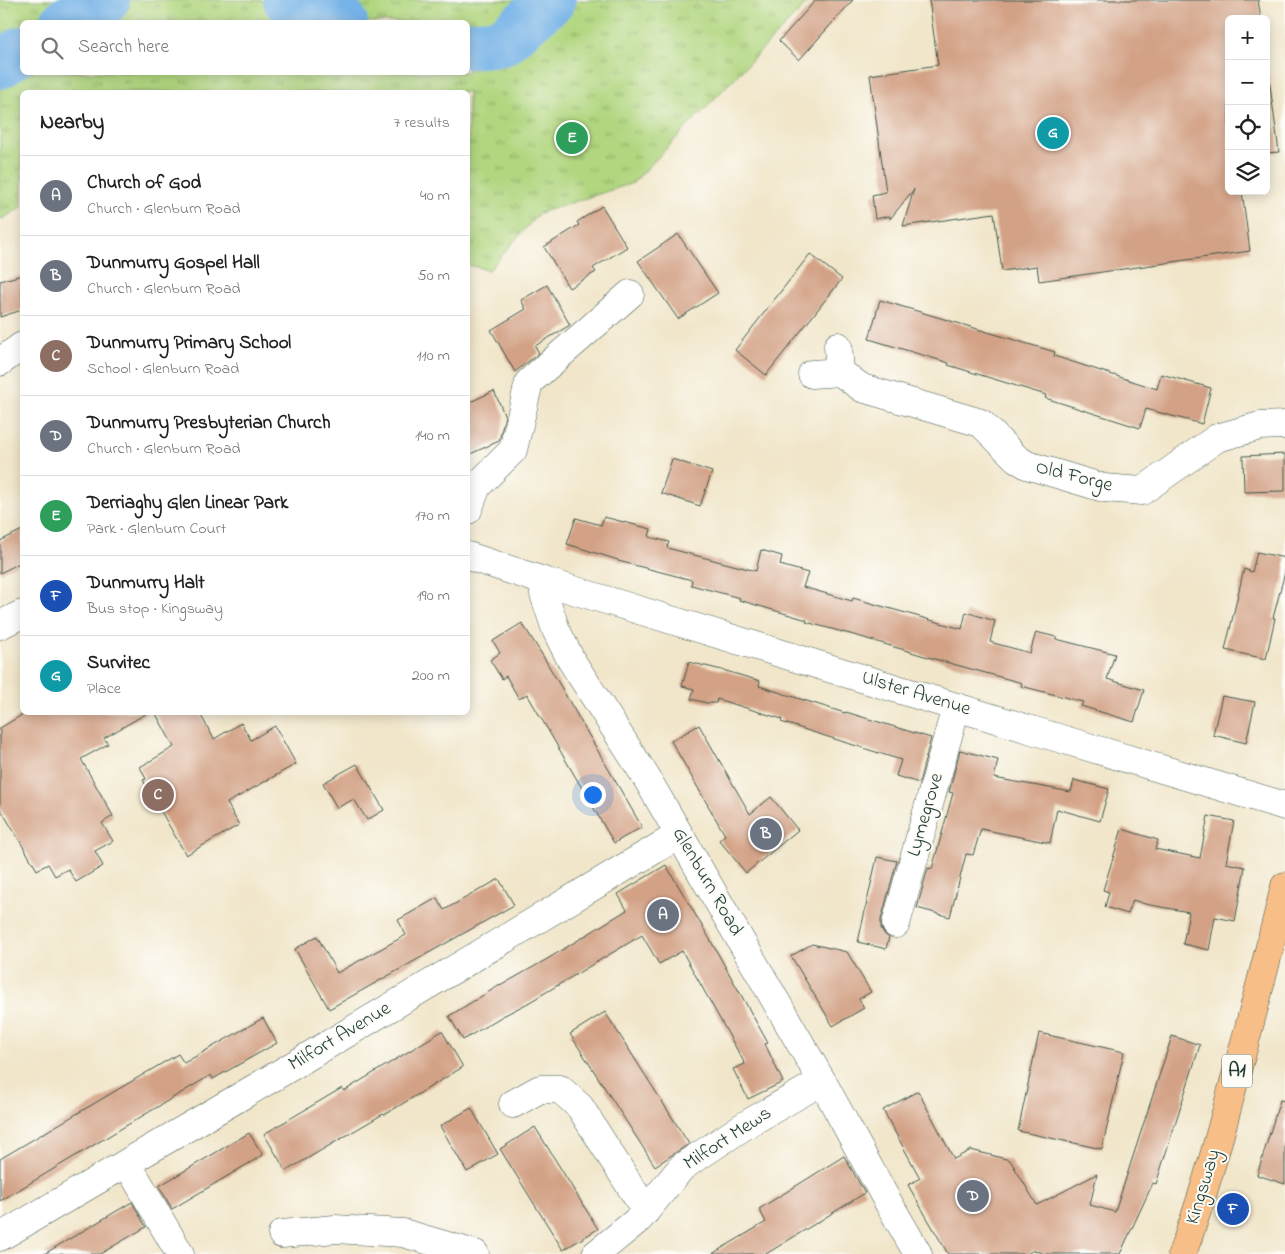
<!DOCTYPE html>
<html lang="en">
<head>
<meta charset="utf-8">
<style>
	:root { --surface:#fff; --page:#f2f2f2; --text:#222; --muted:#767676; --line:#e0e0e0; --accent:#c8321e }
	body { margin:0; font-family:"Indie Flower",sans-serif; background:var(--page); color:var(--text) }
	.controls { position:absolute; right:15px; top:15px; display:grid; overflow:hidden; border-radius:8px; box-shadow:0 2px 12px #0003 }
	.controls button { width:45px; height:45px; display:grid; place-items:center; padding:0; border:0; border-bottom:1px solid var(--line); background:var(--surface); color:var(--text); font:25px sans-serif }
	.you { position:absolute; left:592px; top:794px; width:18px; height:18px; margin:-12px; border:4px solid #fff; border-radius:50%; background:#1a73e8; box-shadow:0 0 0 8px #1a73e833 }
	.badge { display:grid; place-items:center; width:32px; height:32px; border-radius:50%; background:var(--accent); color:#fff; font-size:16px; font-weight:700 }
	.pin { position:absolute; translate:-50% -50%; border:2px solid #fff; box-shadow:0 1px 5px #0006 }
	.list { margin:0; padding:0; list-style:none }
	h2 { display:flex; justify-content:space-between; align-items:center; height:65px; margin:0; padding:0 20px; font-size:21px }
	h2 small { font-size:16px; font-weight:400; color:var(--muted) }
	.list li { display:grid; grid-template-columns:32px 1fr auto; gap:15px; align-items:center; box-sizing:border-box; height:80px; padding:0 20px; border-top:1px solid var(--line) }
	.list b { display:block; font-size:19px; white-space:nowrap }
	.list p { margin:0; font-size:16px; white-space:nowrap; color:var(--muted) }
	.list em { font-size:16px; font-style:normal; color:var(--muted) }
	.icon { flex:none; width:28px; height:28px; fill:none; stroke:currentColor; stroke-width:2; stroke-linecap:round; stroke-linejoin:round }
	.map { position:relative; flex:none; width:1285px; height:1254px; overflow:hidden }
	.search { position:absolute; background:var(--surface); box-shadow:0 2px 12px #0003; left:20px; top:20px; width:450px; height:55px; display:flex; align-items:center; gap:12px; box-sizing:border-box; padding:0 18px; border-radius:8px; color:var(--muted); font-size:19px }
	.panel { position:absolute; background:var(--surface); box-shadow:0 2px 12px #0003; left:20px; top:90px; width:450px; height:625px; border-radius:8px }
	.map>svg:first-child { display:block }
</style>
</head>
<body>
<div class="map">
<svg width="1285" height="1254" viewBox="0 0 1285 1254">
	<defs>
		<pattern id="park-tufts" width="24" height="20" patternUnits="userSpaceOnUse" patternTransform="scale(1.25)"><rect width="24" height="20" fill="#b1d67f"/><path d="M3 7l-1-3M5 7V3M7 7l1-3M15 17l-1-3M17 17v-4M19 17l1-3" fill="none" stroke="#8faf69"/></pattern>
	</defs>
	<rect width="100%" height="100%" fill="#fdfcf7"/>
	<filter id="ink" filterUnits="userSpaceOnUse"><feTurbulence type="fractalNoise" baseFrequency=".02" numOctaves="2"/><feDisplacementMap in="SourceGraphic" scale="10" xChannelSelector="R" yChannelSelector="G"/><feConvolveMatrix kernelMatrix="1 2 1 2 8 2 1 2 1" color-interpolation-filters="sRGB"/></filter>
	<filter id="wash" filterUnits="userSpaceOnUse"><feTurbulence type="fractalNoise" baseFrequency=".0096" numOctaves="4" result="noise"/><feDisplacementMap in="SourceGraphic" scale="20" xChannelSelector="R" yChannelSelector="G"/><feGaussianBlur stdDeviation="1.12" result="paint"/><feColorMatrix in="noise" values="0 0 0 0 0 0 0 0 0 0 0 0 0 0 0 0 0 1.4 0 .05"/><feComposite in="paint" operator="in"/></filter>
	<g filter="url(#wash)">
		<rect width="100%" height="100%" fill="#f1e6ca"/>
		<path fill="url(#park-tufts)" stroke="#688a5a" fill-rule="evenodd" d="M0,0H810L633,183L539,213L489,270L468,265V92H22V207L0,220ZM22,22H468V72H22Z"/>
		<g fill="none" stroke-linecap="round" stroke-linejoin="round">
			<path stroke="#74b2e7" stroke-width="48" d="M287,0L344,22
				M64,22L88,7L106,0
				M468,45L502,42L552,0
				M0,65L22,50"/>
		</g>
		<g id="blocks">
			<path fill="#d3a286" d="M816,0H853L799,60L779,41Z
				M929,0H1258L1261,19H1229V191H1242L1250,251L1039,281L1037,266L1002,271L994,213L903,226L914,189L890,219V216L875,219L872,195L886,192L870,75L938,65Z
				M1266,56L1279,152L1266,153Z
				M602,206L627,247L593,268L596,272L569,288L544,247L579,225L577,222Z
				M678,234L718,293L678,319L638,261Z
				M810,254L842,279L766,375L735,350Z
				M22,275V310L0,317V281Z
				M547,285L570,325L535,346L539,353L515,372L491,330L526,309L521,300Z
				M880,300L1055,352L1054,356L1157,389L1161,374L1211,388L1202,424L1146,409L1140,428L1045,398L1046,395L948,365L949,363L869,339Z
				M494,391L505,416L499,441L468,455V403Z
				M1285,454V491L1244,492L1243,456Z
				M672,459L712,472L700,506L661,493Z
				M604,517L651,529L649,537L669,542L667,548L756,571L761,550L782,556L780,565L808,573L803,587L852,601L853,598L962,629L966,612L995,621L990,642L1030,653L1036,632L1056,637V639L1115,654L1107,679L1144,690L1134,722L1081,706L1083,702L1021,686L1022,683L931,658L861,637L806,622L807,620L739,600L740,598L691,585L692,580L618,561V560L567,544L576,518L601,525Z
				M22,530V562L0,573V541Z
				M1257,552L1285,558V572L1273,618H1275L1266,659L1225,650L1244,569L1252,572Z
				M522,623L543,656L642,827L614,843L527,694L519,699L506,676L502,679L490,660L500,653L493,641Z
				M689,662L726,671L760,681L759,686L845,713L846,712L931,738L919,783L896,776L901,760L781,722L782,719L717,699L716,703H707L691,699L694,689L682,686Z
				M1222,696L1255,702L1246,743L1213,735Z
				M27,712H149L104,738L108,744L81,759L113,816L102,823L113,841L95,851L103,866L76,882L68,869L55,876L48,864L37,870L0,808V728Z
				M155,712H199L214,739L241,723L251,740L275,726L296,764L227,803L239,825L186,855L143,780L146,779L140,767L174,747Z
				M699,725L750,814L771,797L798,830L746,873L719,840L725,835L671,741Z
				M960,750L998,760L994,778L1071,792L1074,780L1109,789L1100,821L1057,809L1050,843L981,829L973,855L966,854L950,917L917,908L928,868L932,869L953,793L949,792Z
				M357,764L384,810L367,820L354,799L337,808L323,783Z
				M1208,816L1234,821L1226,863L1245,867L1235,921L1215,917L1209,950L1183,944L1189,912L1145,904L1133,900L1128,914L1105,907L1109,892L1103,890L1122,829L1158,840L1155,849L1200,858Z
				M877,857L897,861L881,920V928L885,935L889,937L886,949L858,942Z
				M666,865L708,936L768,1043L765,1044L783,1082L748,1099L733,1069L745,1064L682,951L659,964L642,935L528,1003L501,1017L463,1040L449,1016L500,985V986L549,958L627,910L618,894Z
				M499,879L514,905L329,1009L295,949L317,936L337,973L406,935L398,920L437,898L444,910Z
				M812,944L847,952L871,992L859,999L864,1008L833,1026L791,956Z
				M605,1012L689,1144L655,1166L570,1034Z
				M263,1018L277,1043L213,1079L211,1075L0,1201V1159L178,1054L184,1063Z
				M442,1031L463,1067L384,1115L383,1114L286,1171L264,1134L342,1088L344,1091Z
				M1039,1033L1124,1052L1102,1149L1018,1131Z
				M1172,1036L1200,1045L1156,1184L1153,1183L1120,1254H1044L1034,1250L1027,1254H948L908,1185L920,1178L883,1110L918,1091L954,1159L971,1150L1010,1160L1037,1205L1097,1174L1090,1205L1115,1212Z
				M1280,1100L1285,1101V1184L1257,1175Z
				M471,1108L498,1154L467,1172L440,1126Z
				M535,1127L598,1229L563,1250L500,1149Z
				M249,1133L263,1155L172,1209L159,1186Z
				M844,1156L865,1193L766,1254H712L766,1222L759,1209Z
				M132,1202L146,1227L100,1254H44Z"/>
		</g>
	</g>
	<g filter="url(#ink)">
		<use href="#blocks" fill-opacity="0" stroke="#3e564a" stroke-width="1"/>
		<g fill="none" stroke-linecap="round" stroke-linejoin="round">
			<g stroke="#3e564a" stroke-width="29">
				<path id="minor" d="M838,346L840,372L862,388L981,423L1016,458L1027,465L1104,488L1142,491L1217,438L1260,426L1285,425
					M0,362L22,346
					M812,374L840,372
					M468,510L477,486L513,450L529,382L630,294
					M468,556L547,582L544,594L556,630L571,660L646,777L822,1081L884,1195L918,1254
					M547,582L1035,731L1285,806
					M0,625L22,614
					M896,924L956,707
					M513,1104L540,1089H560L580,1107L646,1211
					M127,1163L180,1254
					M282,1234L335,1229L403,1233L475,1254
					M0,1237L272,1078L679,835
					M596,1254L639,1219L682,1167L744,1126L822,1081"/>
			</g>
			<g stroke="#3e564a" stroke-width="29">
				<path id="major" d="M1182,1254C1203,1198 1219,1140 1234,1082C1252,1017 1269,952 1285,886"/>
			</g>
			<use href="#minor" stroke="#fff" stroke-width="28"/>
			<use href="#major" stroke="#f7be88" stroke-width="28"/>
		</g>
	</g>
	<g text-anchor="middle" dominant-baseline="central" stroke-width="4" stroke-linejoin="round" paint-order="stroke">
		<rect fill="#fdfcf7" stroke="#62766e" stroke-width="1" x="1222" y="1054.5" width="30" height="33" rx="4"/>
		<g font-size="19" font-weight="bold" fill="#1f3d34">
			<text x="1237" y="1071">A1</text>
		</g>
		<g font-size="20" fill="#1f3d34" stroke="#fdfcf7">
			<text transform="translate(1074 477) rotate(14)">Old Forge</text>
			<text transform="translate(916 694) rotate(17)">Ulster Avenue</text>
			<text transform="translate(926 815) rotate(-74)">Lymegrove</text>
			<text transform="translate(707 882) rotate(60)">Glenburn Road</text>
			<text transform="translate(340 1037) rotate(-31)">Milfort Avenue</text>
			<text transform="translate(728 1139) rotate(-33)">Milfort Mews</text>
			<text transform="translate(1204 1187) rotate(-73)">Kingsway</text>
		</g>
	</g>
</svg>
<div class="controls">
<button>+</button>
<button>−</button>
<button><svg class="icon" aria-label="locate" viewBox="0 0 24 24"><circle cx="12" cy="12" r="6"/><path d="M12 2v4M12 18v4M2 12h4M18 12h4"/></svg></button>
<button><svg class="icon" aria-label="layers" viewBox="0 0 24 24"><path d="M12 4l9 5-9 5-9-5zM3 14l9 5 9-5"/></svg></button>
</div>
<div class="you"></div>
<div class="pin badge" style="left:663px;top:915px;background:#6b7280">A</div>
<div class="pin badge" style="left:766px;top:834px;background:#6b7280">B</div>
<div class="pin badge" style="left:158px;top:795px;background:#8d6e63">C</div>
<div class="pin badge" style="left:973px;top:1196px;background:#6b7280">D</div>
<div class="pin badge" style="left:572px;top:138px;background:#2e9e5b">E</div>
<div class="pin badge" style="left:1233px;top:1209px;background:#1a4fb4">F</div>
<div class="pin badge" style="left:1053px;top:133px;background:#0f9aa8">G</div>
<div class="search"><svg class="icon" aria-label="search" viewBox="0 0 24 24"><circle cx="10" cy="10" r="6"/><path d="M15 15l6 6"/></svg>Search here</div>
<section class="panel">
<h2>Nearby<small>7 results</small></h2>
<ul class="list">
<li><span class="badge" style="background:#6b7280">A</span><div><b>Church of God</b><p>Church · Glenburn Road</p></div><em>40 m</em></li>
<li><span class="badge" style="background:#6b7280">B</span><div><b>Dunmurry Gospel Hall</b><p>Church · Glenburn Road</p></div><em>50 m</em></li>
<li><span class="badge" style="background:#8d6e63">C</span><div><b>Dunmurry Primary School</b><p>School · Glenburn Road</p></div><em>110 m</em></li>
<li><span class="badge" style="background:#6b7280">D</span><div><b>Dunmurry Presbyterian Church</b><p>Church · Glenburn Road</p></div><em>140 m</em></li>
<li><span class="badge" style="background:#2e9e5b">E</span><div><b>Derriaghy Glen Linear Park</b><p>Park · Glenburn Court</p></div><em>170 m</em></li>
<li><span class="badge" style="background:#1a4fb4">F</span><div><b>Dunmurry Halt</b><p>Bus stop · Kingsway</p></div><em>190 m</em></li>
<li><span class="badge" style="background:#0f9aa8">G</span><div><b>Survitec</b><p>Place</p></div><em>200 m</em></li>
</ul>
</section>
</div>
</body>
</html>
